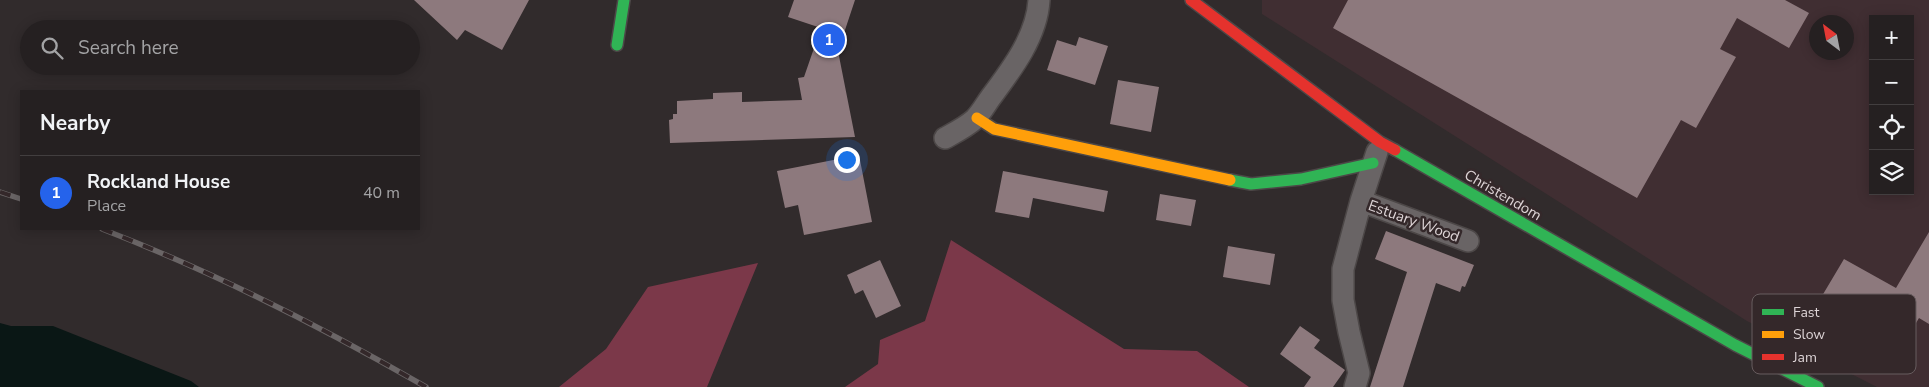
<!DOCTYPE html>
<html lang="en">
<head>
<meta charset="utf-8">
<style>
	:root { --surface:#252021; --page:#312d2e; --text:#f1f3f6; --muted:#a3a3a5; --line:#423e3f; --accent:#2563eb }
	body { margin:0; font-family:"Nunito Sans",sans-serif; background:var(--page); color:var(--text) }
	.controls { position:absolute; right:15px; top:15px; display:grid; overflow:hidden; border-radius:0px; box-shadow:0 2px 12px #0003 }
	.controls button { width:45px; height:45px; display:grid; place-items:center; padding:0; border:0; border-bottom:1px solid var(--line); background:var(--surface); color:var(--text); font:25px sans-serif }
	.compass { position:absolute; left:1809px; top:15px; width:45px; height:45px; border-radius:50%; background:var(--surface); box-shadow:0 2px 12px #0003; rotate:328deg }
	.you { position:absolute; left:846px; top:159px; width:18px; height:18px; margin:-12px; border:4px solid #fff; border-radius:50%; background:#1a73e8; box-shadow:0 0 0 8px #1a73e833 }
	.badge { display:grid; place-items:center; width:32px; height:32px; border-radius:50%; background:var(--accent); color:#fff; font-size:16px; font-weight:700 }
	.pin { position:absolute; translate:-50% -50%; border:2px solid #fff; box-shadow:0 1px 5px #0006 }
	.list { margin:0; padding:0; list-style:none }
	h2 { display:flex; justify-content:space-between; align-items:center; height:65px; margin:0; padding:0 20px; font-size:21px }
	h2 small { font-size:16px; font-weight:400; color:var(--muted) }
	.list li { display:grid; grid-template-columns:32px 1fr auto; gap:15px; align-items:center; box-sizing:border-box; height:75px; padding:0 20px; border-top:1px solid var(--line) }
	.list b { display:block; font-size:19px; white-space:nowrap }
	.list p { margin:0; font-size:16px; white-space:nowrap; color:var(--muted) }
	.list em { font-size:16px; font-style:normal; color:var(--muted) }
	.icon { flex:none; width:28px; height:28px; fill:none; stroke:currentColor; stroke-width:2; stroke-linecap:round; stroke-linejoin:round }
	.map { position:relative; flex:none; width:1929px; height:387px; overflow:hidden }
	.search { position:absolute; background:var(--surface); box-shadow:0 2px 12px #0003; left:20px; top:20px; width:400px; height:55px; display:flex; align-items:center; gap:12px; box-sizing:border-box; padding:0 18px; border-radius:28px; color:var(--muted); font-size:19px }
	.panel { position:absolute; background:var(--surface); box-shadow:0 2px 12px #0003; left:20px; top:90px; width:400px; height:140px; border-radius:0px }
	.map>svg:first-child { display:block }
</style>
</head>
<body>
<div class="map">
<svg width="1929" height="387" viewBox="0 0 1929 387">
	<rect width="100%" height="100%" fill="#312b2c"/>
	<path fill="#402e32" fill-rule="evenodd" d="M1262,0H1929V387H1877L1747,321L1262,14ZM1873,19H1910V191H1873ZM1816,22H1846V52H1816Z"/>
	<path fill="#7b3849" d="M951,240L1124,349L1197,351L1249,387H845L878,364L880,340L925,321Z
		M758,263L707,387H559L606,349L648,287Z"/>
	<path fill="#0a1715" d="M0,323L11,326H53L191,381L199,387H0Z"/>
	<path fill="#8d797d" d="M414,0H529L502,50L465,30L457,40Z
		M794,0H855L838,51L855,137L670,143L669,120L673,119V114H677V101L713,99V93L742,92V102L802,100L798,78L804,77L821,28L788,17Z
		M1348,0H1785L1809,13L1789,48L1737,18L1720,49L1736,57L1696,128L1681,120L1637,198L1333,28Z
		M1079,37L1108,46L1095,85L1047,70L1057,40L1076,46Z
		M1118,80L1159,87L1151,132L1110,124Z
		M859,155L872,222L804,235L798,205L785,208L777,171Z
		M1003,171L1108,191L1104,212L1033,198L1029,218L995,212Z
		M1160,194L1196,200L1191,226L1156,220Z
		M1386,231L1474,265L1465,287L1462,286L1460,292L1436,283L1403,387H1370L1407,272L1375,259Z
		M1929,232V324L1919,318L1901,348L1819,301L1844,259L1896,288Z
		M1228,246L1275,254L1270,285L1223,277Z
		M880,260L901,306L876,318L863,290L855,294L847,275Z
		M1300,326L1320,340L1314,348L1345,370L1333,387H1304L1311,377L1280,354Z"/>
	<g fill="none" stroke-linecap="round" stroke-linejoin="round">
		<g stroke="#4c4747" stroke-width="24">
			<path id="street" d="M945,138C956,132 966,127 975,119C981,113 986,104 991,97C1012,69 1037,36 1039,0
				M1361,201L1468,241
				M1355,387L1359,373L1349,332L1343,300V269L1361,201L1377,152"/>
		</g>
		<g stroke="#4c4747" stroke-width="14">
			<path id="fast" d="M617,45L624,0
				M1395,150L1735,345L1818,387
				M1230,180L1251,184L1301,179L1373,163"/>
		</g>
		<g stroke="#4c4747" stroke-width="14">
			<path id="slow" d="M977,118L994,129L1230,180"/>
		</g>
		<g stroke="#4c4747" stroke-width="14">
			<path id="jam" d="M1191,0L1380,142L1395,150"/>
		</g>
		<use href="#street" stroke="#696465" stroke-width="21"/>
		<use href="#fast" stroke="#30b455" stroke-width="11"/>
		<use href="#slow" stroke="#ff9f0a" stroke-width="11"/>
		<use href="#jam" stroke="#e5322d" stroke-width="11"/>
		<g stroke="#6a6566" stroke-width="5.5">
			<path id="rail" d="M0,192L21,199
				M102,229C214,272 322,327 426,387"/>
		</g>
		<use href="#rail" stroke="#34282a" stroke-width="4" stroke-dasharray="11" stroke-linecap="butt"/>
	</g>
	<g text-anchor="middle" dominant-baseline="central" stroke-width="5" stroke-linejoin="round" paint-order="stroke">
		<g font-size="15" fill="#ddd4d6" stroke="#34282a">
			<text transform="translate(1503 195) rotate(30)">Christendom</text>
			<text transform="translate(1414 221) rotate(20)">Estuary Wood</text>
		</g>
	</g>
	<rect x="1752" y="294" width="164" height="80" rx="8" fill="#34282a" stroke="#675c5e" stroke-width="1"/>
	<rect x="1762" y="309" width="22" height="6" fill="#30b455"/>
	<rect x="1762" y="331" width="22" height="7" fill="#ff9f0a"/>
	<rect x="1762" y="354" width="22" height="6" fill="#e5322d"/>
	<g font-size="14" fill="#ddd4d6">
		<text x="1793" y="317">Fast</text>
		<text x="1793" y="339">Slow</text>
		<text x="1793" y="362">Jam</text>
	</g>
</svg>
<div class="controls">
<button>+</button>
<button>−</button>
<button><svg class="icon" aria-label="locate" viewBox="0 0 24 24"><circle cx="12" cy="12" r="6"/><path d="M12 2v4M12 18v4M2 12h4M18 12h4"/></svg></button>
<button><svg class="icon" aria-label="layers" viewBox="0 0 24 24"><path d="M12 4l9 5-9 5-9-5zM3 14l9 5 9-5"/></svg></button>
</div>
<svg class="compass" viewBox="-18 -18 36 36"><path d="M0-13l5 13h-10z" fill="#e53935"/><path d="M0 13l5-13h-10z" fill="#a3a3a5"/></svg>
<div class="you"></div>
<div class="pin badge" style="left:829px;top:40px">1</div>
<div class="search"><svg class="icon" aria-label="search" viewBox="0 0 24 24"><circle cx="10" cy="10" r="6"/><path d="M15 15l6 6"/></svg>Search here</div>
<section class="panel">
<h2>Nearby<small></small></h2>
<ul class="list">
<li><span class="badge">1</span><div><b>Rockland House</b><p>Place</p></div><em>40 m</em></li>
</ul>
</section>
</div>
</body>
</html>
